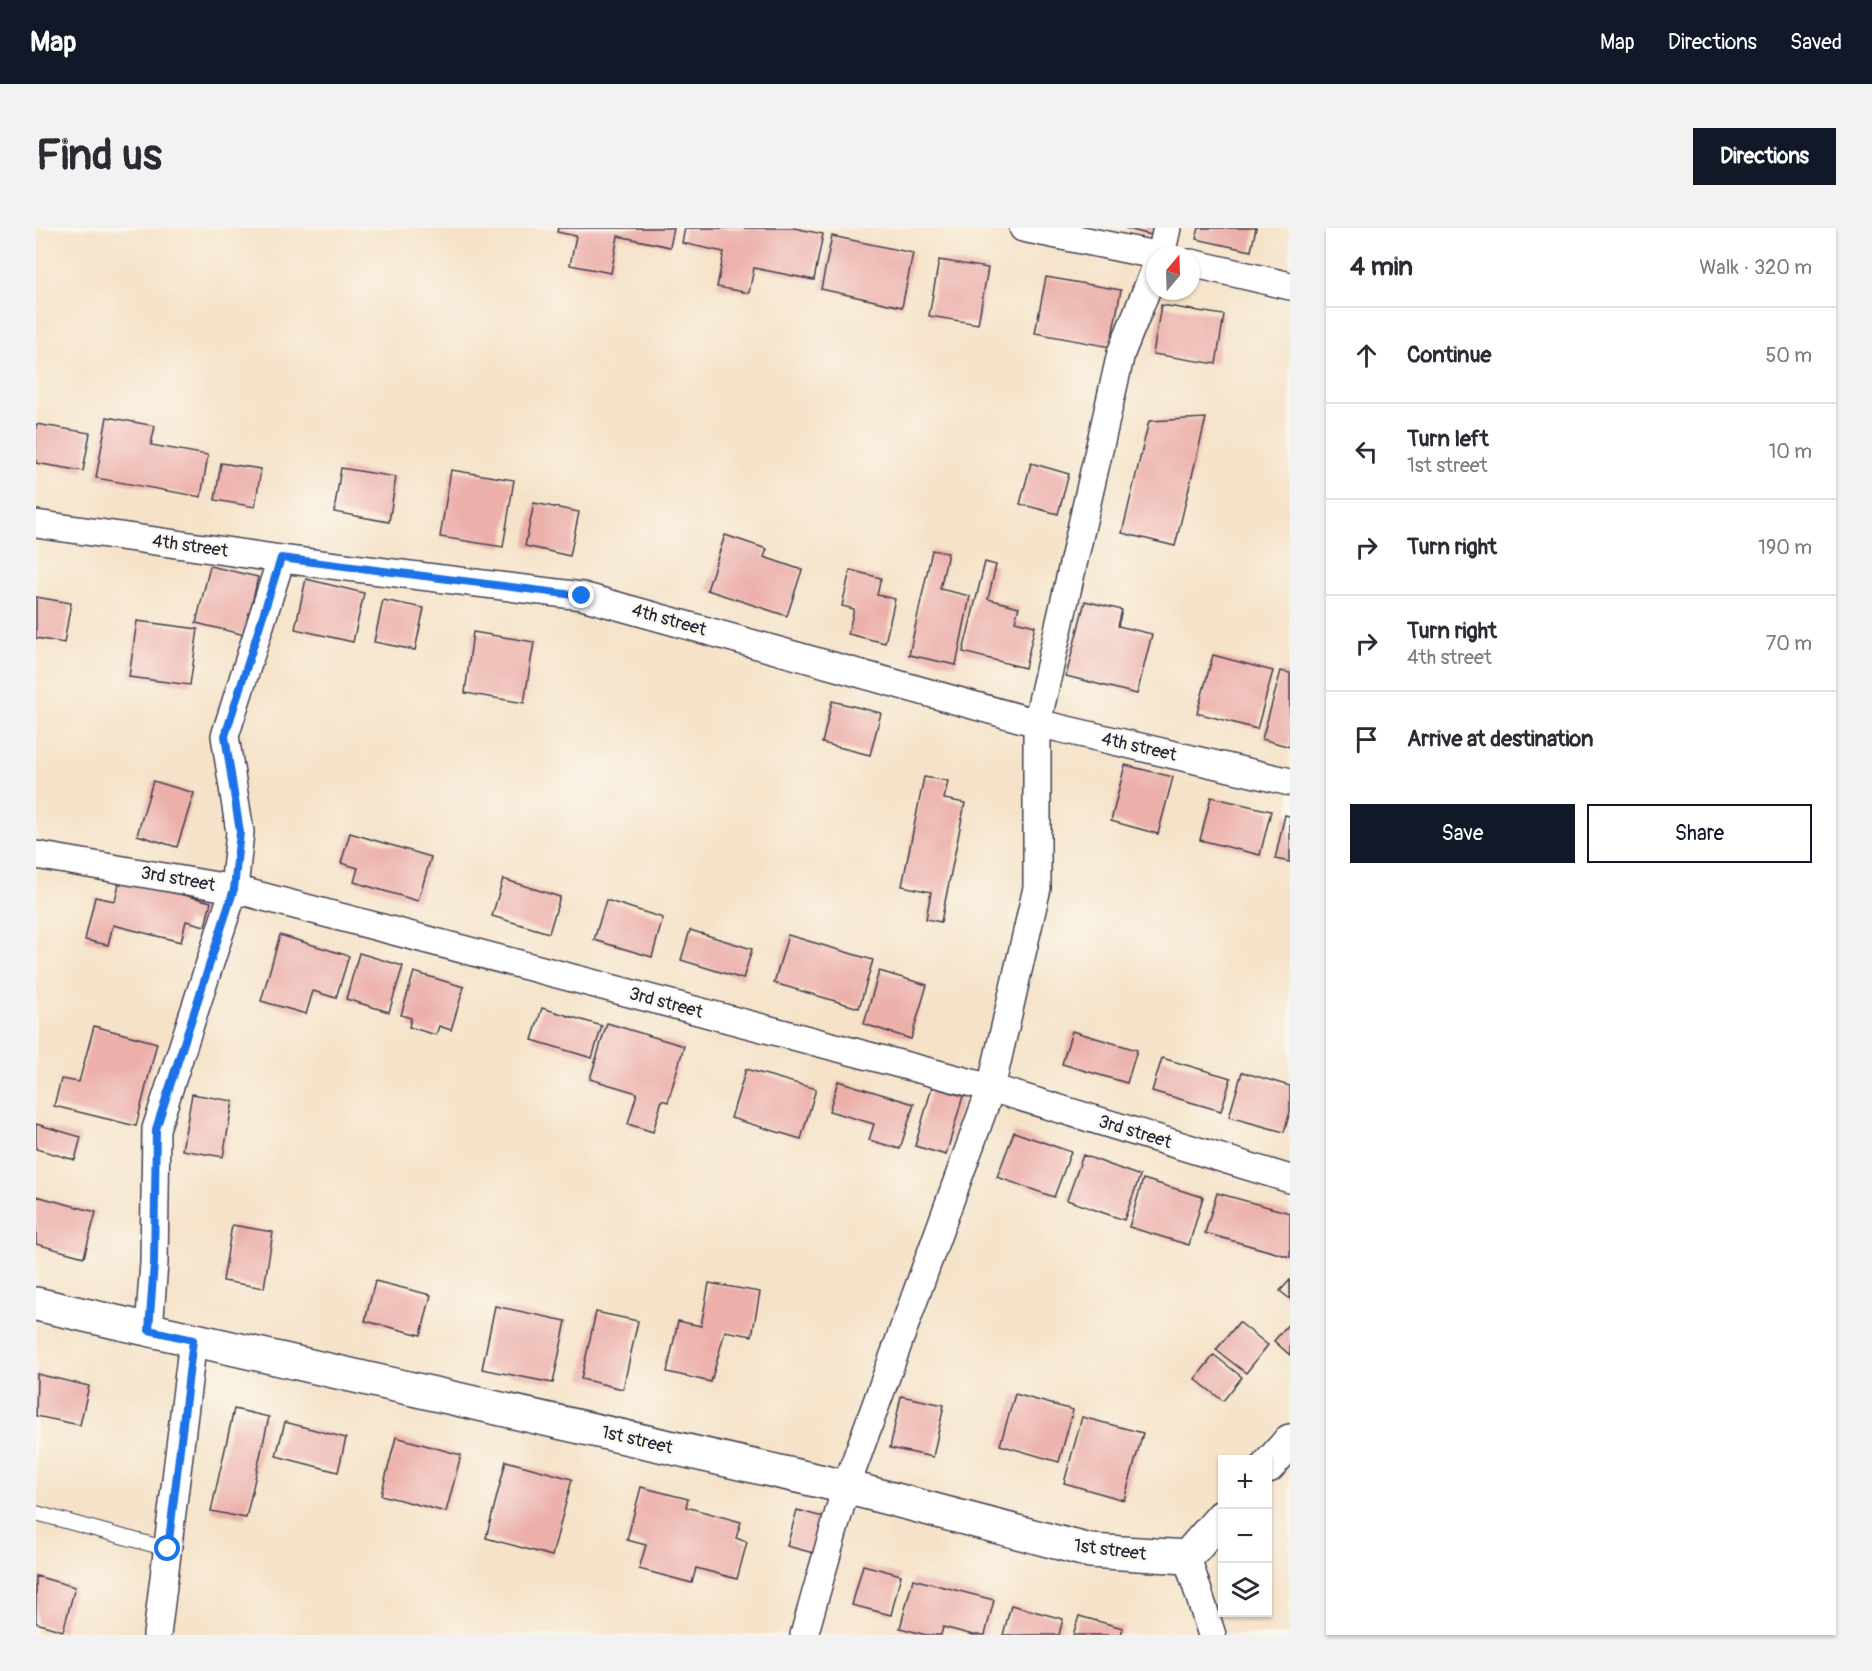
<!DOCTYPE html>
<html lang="en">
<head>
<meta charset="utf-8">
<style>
	:root { --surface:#fff; --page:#f2f2f3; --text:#2b2b33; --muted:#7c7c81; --line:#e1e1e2; --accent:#111827 }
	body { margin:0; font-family:Pangolin,sans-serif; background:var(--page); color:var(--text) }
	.controls { position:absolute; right:18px; bottom:18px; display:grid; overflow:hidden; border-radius:0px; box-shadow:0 2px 4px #0004 }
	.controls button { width:54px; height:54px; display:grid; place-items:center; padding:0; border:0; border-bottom:2px solid var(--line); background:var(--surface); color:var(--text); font:30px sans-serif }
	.compass { position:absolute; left:1110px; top:18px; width:54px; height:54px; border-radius:50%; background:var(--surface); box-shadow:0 2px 4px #0004; rotate:19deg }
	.stop { position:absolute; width:18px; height:18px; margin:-14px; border:4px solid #1a73e8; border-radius:50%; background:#fff }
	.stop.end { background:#1a73e8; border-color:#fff; box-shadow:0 2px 6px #0008 }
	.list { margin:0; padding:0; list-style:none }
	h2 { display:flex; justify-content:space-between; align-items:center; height:78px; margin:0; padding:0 24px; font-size:26px }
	h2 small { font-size:20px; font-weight:400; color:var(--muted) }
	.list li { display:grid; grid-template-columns:39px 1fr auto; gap:18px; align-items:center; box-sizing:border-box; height:96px; padding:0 24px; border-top:2px solid var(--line) }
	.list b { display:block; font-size:22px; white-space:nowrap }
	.list p { margin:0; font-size:20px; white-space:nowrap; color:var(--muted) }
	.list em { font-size:20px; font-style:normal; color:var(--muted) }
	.actions { display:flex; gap:12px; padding:18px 24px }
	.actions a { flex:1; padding:14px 0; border:2px solid var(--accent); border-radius:0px; text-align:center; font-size:21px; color:var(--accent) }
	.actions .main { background:var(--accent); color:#fff }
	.icon { flex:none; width:33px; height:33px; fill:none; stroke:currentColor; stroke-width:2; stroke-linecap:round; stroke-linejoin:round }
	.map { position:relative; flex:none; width:1254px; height:1407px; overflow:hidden; border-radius:0px }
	header { display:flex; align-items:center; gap:36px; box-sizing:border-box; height:84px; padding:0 30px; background:var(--accent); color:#fff }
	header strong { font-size:28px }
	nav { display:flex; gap:33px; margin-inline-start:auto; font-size:21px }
	.intro { display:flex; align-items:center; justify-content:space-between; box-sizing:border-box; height:144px; padding:0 36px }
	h1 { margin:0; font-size:42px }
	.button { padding:15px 27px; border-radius:0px; background:var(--accent); color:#fff; font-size:21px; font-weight:700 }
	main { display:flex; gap:36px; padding:0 36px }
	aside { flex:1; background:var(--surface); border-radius:0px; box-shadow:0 2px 4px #0004 }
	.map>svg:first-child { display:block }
</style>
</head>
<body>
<header>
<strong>Map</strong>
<nav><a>Map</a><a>Directions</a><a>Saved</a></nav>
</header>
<div class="intro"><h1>Find us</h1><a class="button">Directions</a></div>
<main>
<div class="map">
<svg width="1254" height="1407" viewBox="0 0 1254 1407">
	<rect width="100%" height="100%" fill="#fbf7ec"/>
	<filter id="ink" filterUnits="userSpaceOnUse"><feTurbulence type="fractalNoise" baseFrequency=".0167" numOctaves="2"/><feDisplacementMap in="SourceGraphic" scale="12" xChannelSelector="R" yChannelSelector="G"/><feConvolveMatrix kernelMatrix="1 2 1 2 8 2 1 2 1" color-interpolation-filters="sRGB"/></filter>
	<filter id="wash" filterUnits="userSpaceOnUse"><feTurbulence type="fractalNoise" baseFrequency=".008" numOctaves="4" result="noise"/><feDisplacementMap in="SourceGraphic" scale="24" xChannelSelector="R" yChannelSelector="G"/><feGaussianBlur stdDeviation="1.35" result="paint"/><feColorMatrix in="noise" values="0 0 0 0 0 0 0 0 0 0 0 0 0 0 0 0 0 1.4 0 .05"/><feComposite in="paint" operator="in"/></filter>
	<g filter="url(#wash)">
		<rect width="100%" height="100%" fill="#f5e2c8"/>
		<g id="blocks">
			<path fill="#ecafaa" d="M522,0H638L634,19L582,8L575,45L534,37L540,8L521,4Z
				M649,0H758L787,6L778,52L718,40L713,65L681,59L688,24L646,15Z
				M1089,0H1117L1115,7Z
				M1163,0H1220L1215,23L1160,11Z
				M796,8L877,25L866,79L785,61Z
				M903,32L952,40L942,96L893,88Z
				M1010,49L1085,62L1074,119L999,105Z
				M1125,77L1188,87L1180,136L1117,126Z
				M71,189L119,198L115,217L172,227L165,269L60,250Z
				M1170,190L1139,318L1086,305L1113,193Z
				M0,196L54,205L47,243L0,235Z
				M185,235L225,241L219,279L179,272Z
				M995,235L1033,246L1022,286L984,276Z
				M305,240L360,249L353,294L298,284Z
				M415,242L478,252L467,319L404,309Z
				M498,275L543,284L534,328L489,318Z
				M689,307L731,321L728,329L766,342L751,388L671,362Z
				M896,322L912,325L904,361L934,368L920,437L873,427Z
				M949,334L960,337L952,371L983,379L979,393L999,398L989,440L927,424Z
				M174,338L222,349L209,407L160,395Z
				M814,342L845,350L841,367L859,371L849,415L812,406L818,381L806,378Z
				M270,351L328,365L317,414L259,401Z
				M0,369L35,375L28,415L0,410Z
				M347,372L388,380L379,422L338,414Z
				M1049,373L1086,382L1082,398L1116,406L1101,466L1030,448Z
				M101,393L162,401L154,457L93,449Z
				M437,404L498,414L488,475L429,465Z
				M1177,427L1237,443L1221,501L1161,485Z
				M1245,443L1254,445V519L1226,511Z
				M796,473L845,485L834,527L786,515Z
				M1089,537L1137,549L1122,606L1075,593Z
				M888,549L912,553L908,571L929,575L905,694L890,691L895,664L866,658Z
				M117,553L158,565L141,619L101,607Z
				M1175,569L1235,583L1224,627L1164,612Z
				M1249,587L1254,588V634L1239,631Z
				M314,605L395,629L382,673L318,654L322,640L305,635Z
				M84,651L175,674L169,698L150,693L145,714L77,697L72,717L49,712L59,669L79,673Z
				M467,651L524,669L513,705L456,688Z
				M570,672L627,690L616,729L558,712Z
				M654,702L716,721L707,751L645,732Z
				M244,707L313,728L300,770L277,763L270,786L225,773Z
				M752,707L837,732L823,780L738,755Z
				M323,725L367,738L353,784L310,771Z
				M843,743L891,757L875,811L828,796Z
				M378,744L428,759L415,802L403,798L400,807L373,799L375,790L365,787Z
				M506,780L566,798L556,830L496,812Z
				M571,795L648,818L632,874L626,872L617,904L592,896L601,865L554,851Z
				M58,798L121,815L100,898L18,878L25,851L43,854Z
				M1036,803L1101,822L1091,855L1026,836Z
				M1126,830L1195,850L1185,883L1116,863Z
				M710,841L780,861L765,911L695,890Z
				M1206,844L1254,858V884L1248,904L1193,889Z
				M802,853L878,876L864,921L833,912L838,896L793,883Z
				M896,859L927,868L910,927L879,918Z
				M156,866L197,873L187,929L146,922Z
				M0,896L45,909L39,932L0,921Z
				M978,904L1035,924L1018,969L961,949Z
				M1047,927L1104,948L1088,992L1031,972Z
				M1107,951L1167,969L1153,1017L1093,999Z
				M1181,965L1254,985V1029L1169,1005Z
				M0,968L60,984L48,1029L0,1016Z
				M196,997L237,1004L228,1060L187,1053Z
				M1254,1052V1071L1244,1063Z
				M339,1053L395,1067L385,1107L329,1093Z
				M673,1055L724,1064L716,1108L689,1103L675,1154L631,1144L642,1093L665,1098Z
				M459,1078L530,1093L517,1155L446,1141Z
				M560,1084L602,1093L587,1161L545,1151Z
				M1203,1094L1232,1117L1210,1145L1180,1122Z
				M1254,1094V1127L1238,1113Z
				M1178,1127L1206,1149L1187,1173L1159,1151Z
				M1,1146L53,1158L44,1197L0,1188Z
				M979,1166L1037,1182L1023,1234L964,1217Z
				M865,1168L908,1177L897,1229L854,1220Z
				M198,1181L233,1189L210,1290L175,1283Z
				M1046,1189L1107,1205L1088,1272L1028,1255Z
				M249,1194L310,1210L302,1244L240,1228Z
				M360,1209L425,1227L410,1284L345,1267Z
				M470,1233L536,1251L516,1328L450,1310Z
				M605,1259L652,1271L650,1279L705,1294L700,1310L711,1314L701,1351L660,1340L656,1355L603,1341L610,1317L591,1312Z
				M761,1282L794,1291L785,1327L751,1318Z
				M827,1337L865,1347L855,1387L816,1377Z
				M0,1348L39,1359L27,1403L0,1395Z
				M877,1351L958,1372L949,1407H937L907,1399L905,1407H890L864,1400Z
				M975,1377L1027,1391L1023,1407H967Z
				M1043,1388L1087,1400L1085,1407H1037Z"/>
		</g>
	</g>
	<g filter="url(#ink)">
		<use href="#blocks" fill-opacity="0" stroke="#423f50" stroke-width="1.5"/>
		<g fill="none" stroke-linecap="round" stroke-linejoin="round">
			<g stroke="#423f50" stroke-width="16">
				<path id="lane" d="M0,1285L132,1321"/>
			</g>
			<g stroke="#423f50" stroke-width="30">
				<path id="street" d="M987,0L1119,27
					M1125,27L1131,0
					M1155,35L1254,58
					M0,296L245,331L546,368L1001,495L1254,554
					M0,627L198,661L955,860L1254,951
					M113,1102L118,1035L120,901L198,661L204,604L189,508L245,331
					M1151,1329L1176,1407
					M121,1407L157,1112
					M768,1407L810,1259L955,860L1001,660V495L1085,125L1119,41"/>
			</g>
			<g stroke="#423f50" stroke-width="36">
				<path id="secondary" d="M0,1076L810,1259L1054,1323L1151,1329L1186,1289
					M1232,1238L1254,1213"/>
			</g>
			<use href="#lane" stroke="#fff" stroke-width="14"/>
			<use href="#street" stroke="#fff" stroke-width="27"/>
			<use href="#secondary" stroke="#fff" stroke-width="33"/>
		</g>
	</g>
	<g fill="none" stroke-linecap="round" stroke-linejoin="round" filter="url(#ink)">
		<path stroke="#1a73e8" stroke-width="8" d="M132,1321L157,1112L113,1102L118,1035L120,901L198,661L204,604L189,508L245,330L546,368"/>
	</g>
	<g text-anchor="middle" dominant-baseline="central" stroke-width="4.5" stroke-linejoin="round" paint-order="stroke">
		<g font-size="18" fill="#22223b" stroke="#fbf7ec">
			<text transform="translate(154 318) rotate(8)">4th street</text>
			<text transform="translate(633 392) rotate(16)">4th street</text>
			<text transform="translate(1103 519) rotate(13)">4th street</text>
			<text transform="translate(142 651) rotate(10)">3rd street</text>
			<text transform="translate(630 775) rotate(15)">3rd street</text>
			<text transform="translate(1099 904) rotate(17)">3rd street</text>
			<text transform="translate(601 1212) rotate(13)">1st street</text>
			<text transform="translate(1074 1322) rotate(7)">1st street</text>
		</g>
	</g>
</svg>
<div class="controls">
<button>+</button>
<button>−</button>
<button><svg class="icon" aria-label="layers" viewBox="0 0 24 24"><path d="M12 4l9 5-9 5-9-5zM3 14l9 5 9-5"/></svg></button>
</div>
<svg class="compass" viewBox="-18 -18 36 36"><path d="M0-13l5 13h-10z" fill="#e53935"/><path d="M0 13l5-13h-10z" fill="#7c7c81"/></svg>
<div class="stop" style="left:132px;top:1321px"></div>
<div class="stop end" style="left:546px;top:368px"></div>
</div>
<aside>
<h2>4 min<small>Walk · 320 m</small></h2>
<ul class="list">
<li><svg class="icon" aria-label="ahead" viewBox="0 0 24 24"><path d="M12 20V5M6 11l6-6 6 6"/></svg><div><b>Continue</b></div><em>50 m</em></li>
<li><svg class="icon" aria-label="left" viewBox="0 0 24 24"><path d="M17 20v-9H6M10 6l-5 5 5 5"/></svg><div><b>Turn left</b><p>1st street</p></div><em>10 m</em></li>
<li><svg class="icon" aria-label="right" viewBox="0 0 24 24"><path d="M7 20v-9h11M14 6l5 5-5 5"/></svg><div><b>Turn right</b></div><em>190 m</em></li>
<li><svg class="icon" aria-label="right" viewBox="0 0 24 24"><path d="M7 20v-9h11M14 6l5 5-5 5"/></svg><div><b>Turn right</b><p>4th street</p></div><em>70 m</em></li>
<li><svg class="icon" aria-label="arrive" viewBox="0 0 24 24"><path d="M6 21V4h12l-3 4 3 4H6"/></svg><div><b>Arrive at destination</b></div></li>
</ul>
<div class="actions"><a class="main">Save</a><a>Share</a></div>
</aside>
</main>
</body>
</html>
